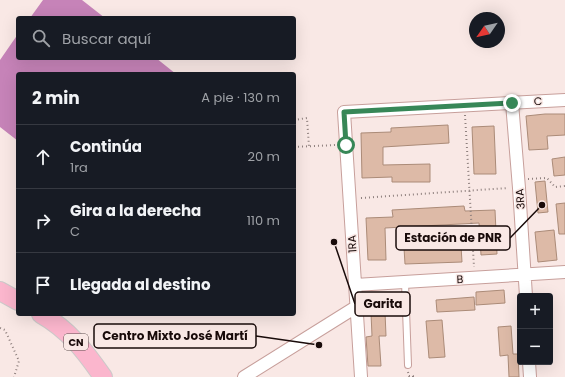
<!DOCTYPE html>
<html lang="es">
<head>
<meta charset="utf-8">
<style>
	:root { --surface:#171b24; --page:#20242c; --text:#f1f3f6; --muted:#9ea1a6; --line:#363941 }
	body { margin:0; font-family:Poppins,sans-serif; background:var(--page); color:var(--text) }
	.controls { position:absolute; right:12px; bottom:12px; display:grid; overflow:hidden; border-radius:4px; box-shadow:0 4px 16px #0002 }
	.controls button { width:36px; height:36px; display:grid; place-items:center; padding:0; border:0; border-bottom:1px solid var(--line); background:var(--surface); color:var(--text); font:20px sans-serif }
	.compass { position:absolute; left:469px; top:12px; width:36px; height:36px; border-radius:50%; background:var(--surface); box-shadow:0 4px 16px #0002; rotate:236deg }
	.stop { position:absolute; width:12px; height:12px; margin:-9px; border:3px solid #378757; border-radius:50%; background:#fff }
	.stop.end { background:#378757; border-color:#fff; box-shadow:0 1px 4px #0008 }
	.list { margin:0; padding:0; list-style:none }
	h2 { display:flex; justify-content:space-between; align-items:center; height:52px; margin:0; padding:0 16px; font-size:17px }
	h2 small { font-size:13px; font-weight:400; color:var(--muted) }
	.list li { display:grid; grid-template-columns:26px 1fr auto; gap:12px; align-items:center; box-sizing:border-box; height:64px; padding:0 16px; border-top:1px solid var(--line) }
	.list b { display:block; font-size:15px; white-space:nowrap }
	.list p { margin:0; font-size:13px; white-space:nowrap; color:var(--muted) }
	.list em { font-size:13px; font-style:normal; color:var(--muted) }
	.icon { flex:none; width:22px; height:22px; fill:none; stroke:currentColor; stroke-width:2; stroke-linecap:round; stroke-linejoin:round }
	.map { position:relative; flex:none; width:565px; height:377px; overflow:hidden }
	.search { position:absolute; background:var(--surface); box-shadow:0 4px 16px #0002; left:16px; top:16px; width:280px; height:44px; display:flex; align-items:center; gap:10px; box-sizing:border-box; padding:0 14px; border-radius:4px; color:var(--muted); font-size:15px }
	.panel { position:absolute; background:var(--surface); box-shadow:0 4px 16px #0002; left:16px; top:72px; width:280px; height:244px; border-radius:4px }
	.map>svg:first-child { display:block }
</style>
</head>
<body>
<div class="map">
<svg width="565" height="377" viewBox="0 0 565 377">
	<rect width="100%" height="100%" fill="#f9e8e5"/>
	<path fill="#c683b8" d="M43,0H82L105,18H30Z
		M18,34V58H156L176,74H18V141L0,127V60Z"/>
	<path fill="#ddbaa7" stroke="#ab8b78" d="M545,114H565V135L547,136L548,149L529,150L526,116Z
		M448,125L449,143L383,147V165L430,164V182H392V177L362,178L361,133L391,132V128Z
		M494,126L496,174H474L472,127Z
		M565,157V175L554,176L552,159Z
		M545,181L548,212L538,213L535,182Z
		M565,203V234H559L556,204Z
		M464,206L465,211L495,210L497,254L481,255L479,223L385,228L386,260H368L366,218L393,217L392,210Z
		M554,230L557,260L538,262L535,232Z
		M461,246L462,262L405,264L404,248Z
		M504,290L505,303L476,305V292Z
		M474,297L475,310L437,312L436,300Z
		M385,312L386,336H379L381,366H368L366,337L372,336L371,313Z
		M442,320L445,357L429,358L426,321Z
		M511,326L513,354H518L519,377H509L508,355L500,356L498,327Z"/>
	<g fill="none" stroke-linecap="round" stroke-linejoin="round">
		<g stroke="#c79f9b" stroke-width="8">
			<path id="service" d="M405,282L408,365"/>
		</g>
		<g stroke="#c79f9b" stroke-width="14">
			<path id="minor" d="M512,103L519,188L526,296
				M355,285L565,272
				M529,362L530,377
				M244,377L356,307
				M361,377L344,112L565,100"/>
		</g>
		<g stroke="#ccc9c9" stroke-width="20">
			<path id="primary" d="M0,291L18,301
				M41,314C69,330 85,351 103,377"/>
		</g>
		<path stroke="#8f807e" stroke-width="2" stroke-dasharray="1 3" stroke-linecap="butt" d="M465,115L474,267
			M294,120L307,118L309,147
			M294,147L335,145
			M528,179L547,178L555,187L565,186
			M361,198L508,188
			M0,328L5,330L19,361L14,377
			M408,372L409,376H413V377"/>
		<use href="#service" stroke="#fff" stroke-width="6"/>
		<use href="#minor" stroke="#fff" stroke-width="12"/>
		<use href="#primary" stroke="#fbb6cd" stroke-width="18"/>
	</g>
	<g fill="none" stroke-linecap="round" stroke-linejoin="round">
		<path stroke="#378757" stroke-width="5" d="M346,145L344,112L512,103"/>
	</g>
	<g text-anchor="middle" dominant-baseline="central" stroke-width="3" stroke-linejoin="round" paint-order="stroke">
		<rect fill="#f9e8e5" stroke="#5c4d4c" stroke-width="1" x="64" y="334" width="24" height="16" rx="3"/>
		<g font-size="10" font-weight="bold" fill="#190b0a">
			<text x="76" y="342">CN</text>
		</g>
		<g font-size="11" fill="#190b0a" stroke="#f9e8e5">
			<text transform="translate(538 101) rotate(-3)">C</text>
			<text transform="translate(520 199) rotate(-94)">3RA</text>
			<text transform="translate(352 244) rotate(-94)">1RA</text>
			<text transform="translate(460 279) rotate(-3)">B</text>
		</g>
	</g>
	<path fill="none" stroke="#190b0a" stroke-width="1.5" d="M542 205L510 238M334 242L355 304M319 345L256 336"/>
	<g fill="#190b0a" stroke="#f9e8e5" stroke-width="1.5">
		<circle cx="542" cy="205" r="4"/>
		<circle cx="334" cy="242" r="4"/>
		<circle cx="319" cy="345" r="4"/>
	</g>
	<g fill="#f9e8e5" stroke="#190b0a" stroke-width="1.5">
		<rect x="396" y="226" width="114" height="24" rx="4"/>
		<rect x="355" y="292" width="55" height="24" rx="4"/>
		<rect x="94" y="324" width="162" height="24" rx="4"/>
	</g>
	<g font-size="12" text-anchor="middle" font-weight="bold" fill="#190b0a">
		<text x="453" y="242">Estación de PNR</text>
		<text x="383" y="308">Garita</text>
		<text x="175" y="340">Centro Mixto José Martí</text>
	</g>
</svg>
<div class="controls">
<button>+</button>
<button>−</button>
</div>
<svg class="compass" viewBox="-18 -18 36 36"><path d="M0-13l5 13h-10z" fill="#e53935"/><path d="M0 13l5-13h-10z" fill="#9ea1a6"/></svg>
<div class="stop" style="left:346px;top:145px"></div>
<div class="stop end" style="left:512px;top:103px"></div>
<div class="search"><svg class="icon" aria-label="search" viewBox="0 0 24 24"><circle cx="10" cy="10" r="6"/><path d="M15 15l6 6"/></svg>Buscar aquí</div>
<section class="panel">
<h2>2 min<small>A pie · 130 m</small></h2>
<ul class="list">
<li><svg class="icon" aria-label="ahead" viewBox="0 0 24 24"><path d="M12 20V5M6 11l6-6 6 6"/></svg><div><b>Continúa</b><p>1ra</p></div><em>20 m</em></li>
<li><svg class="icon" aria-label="right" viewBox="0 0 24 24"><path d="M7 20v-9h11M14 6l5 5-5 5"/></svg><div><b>Gira a la derecha</b><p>C</p></div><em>110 m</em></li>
<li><svg class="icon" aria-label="arrive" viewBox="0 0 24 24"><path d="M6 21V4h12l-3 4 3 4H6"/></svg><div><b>Llegada al destino</b></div></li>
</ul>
</section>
</div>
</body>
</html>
